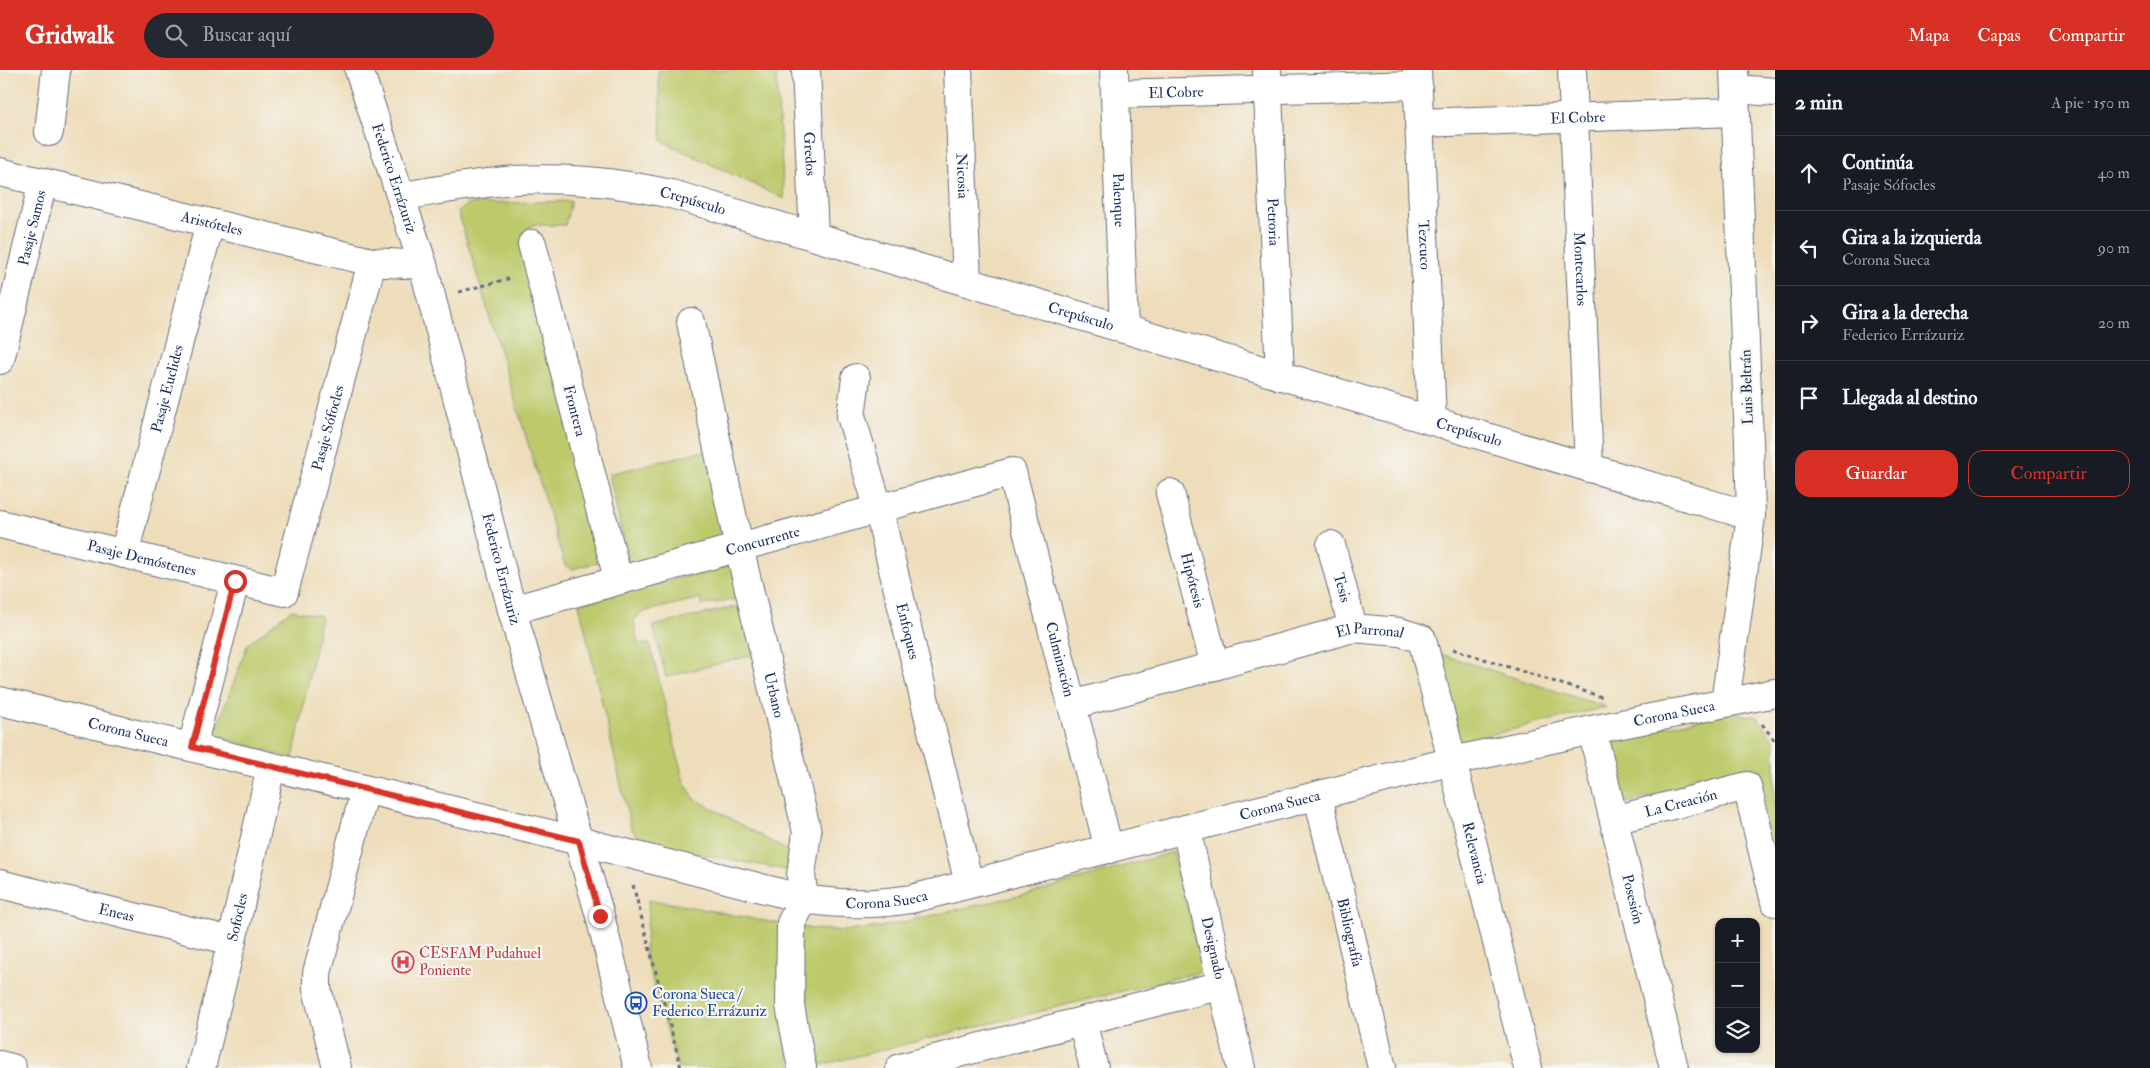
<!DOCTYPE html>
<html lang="es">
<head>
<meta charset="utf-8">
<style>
	:root { --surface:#171b24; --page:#242831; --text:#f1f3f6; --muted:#9ea1a6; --line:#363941; --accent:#d93025 }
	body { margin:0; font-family:"IM FELL Double Pica",serif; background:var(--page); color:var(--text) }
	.controls { position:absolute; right:15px; bottom:15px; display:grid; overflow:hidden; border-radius:10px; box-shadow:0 1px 4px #0004 }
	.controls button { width:45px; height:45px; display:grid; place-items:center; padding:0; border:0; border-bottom:1px solid var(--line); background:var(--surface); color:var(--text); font:25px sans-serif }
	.stop { position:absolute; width:15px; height:15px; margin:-11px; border:4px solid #d93025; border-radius:50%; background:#fff }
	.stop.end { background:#d93025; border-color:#fff; box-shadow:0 1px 5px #0008 }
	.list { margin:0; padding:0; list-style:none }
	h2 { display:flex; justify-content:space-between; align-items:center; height:65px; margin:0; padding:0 20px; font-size:21px }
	h2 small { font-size:16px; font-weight:400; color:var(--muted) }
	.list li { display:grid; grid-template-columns:32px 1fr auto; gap:15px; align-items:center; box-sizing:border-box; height:75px; padding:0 20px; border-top:1px solid var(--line) }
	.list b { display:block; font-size:19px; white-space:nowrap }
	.list p { margin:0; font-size:16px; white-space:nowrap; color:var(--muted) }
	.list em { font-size:16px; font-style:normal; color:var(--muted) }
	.actions { display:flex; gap:10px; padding:15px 20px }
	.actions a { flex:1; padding:11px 0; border:1px solid var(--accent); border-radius:15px; text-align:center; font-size:18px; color:var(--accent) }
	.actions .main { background:var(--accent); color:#fff }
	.icon { flex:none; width:28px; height:28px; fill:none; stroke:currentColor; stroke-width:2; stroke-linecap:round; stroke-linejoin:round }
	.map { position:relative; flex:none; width:1775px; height:998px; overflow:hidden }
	header { display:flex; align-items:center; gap:30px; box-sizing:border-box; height:70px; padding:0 25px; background:var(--accent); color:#fff }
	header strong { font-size:24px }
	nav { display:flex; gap:28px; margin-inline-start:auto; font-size:18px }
	.search { width:350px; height:45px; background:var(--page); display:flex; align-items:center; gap:12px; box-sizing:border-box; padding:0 18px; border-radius:28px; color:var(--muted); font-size:19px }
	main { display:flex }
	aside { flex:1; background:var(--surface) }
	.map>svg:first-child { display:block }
</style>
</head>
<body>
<header>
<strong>Gridwalk</strong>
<div class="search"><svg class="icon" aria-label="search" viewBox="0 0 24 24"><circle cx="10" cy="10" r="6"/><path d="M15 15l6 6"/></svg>Buscar aquí</div>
<nav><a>Mapa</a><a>Capas</a><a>Compartir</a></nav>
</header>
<main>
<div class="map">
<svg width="1775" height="998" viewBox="0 0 1775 998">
	<rect width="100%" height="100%" fill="#f6f6f2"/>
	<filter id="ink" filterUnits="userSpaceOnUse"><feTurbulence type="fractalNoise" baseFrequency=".02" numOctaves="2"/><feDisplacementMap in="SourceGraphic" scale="10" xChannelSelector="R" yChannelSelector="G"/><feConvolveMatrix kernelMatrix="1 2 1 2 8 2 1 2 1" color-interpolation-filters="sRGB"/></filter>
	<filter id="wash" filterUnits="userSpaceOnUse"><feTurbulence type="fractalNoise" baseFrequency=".0096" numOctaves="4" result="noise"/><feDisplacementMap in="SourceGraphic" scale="20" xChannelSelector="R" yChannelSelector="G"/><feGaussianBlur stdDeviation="1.12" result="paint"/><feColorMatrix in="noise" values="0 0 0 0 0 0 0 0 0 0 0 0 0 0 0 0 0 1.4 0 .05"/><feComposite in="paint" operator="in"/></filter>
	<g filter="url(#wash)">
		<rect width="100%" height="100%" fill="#eeddba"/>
		<path fill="#bdc96b" stroke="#6c7c64" d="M658,0H776L784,129L662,71Z
			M571,131L565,155H533L523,163L601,491L573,499L565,496L458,142L468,134Z
			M710,379L732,470L629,496L609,404Z
			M734,494L744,528L702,535L701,528L643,542L634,549L638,574H650L684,712L694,728L797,786L792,801L642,773L631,758L579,534Z
			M743,535L757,584L666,607L653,556Z
			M291,540L321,546L293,689L214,665L248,574Z
			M1434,582L1606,637L1456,673Z
			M1733,642L1757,647L1775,671V775L1745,705L1617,735L1603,670Z
			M1173,782L1204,901L821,995L813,961L784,967L792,998H678L645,885L649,829L776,853L813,859L847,861L881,857L1031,823Z"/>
	</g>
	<g filter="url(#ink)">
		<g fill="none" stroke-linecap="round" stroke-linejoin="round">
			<g stroke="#656c7e" stroke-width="30">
				<g id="minor">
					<path id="s1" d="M359,0L423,195L512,540L600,846L638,998"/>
					<path id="s2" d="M806,0L814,166"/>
					<path id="s3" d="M958,0L967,212"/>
					<path id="s4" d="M1114,0L1124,259"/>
					<path id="s5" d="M1267,0L1280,306"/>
					<path id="s6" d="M1417,0L1432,351"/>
					<path id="s7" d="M1572,0L1589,398"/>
					<path d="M1735,19L1775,22"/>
					<path id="s8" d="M1115,24L1418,15"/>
					<path id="s9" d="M1419,53L1736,42"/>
					<path d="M49,62L56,0"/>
					<path id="s10" d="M0,102L372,192L423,195"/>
					<path id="s11" d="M402,126C440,120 478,113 516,110C569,107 624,113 675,125L1751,446"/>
					<path id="s12" d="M532,174L618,509"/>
					<path id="s13" d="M691,252L739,477L807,762L801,805L804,829L791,853L790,936L802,998"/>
					<path id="s14" d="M0,290L43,112"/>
					<path id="s15" d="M856,308L851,346L878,437L969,814"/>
					<path id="s16" d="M1170,423L1215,596"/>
					<path id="s17" d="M0,454L284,522L372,192"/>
					<path id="s18" d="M1331,475L1353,558"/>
					<path id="s19" d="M124,484L210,153"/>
					<path id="s20" d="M512,540L1012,402L1109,779"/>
					<path id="s21" d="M0,631L579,771L804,829C841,835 874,835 911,829L1453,691L1592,660L1775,623"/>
					<path d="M1725,633L1751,446L1749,372L1734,0"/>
					<path id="s22" d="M1072,635L1353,558L1400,562L1422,569L1528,998"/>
					<path id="s23" d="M1592,660L1674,998"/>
					<path d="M192,677L235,511"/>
					<path id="s24" d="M1318,726L1382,998"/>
					<path id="s25" d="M1614,750L1747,716L1775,832"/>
					<path id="s26" d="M1186,759L1241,998"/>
					<path id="s27" d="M0,814L232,871"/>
					<path d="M1082,951L1094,998"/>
					<path d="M0,995L12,998"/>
					<path id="s28" d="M201,998L232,871L271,697"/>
					<path d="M337,998L317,919V903L365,720"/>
					<path d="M900,998L1222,915"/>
				</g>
			</g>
			<path stroke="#656c7e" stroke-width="3" stroke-dasharray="4 4" stroke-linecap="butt" d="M459,222L511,208
				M1453,579L1605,628
				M1762,654L1775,671
				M633,815L681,998"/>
			<use href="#minor" stroke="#fff" stroke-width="28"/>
		</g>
	</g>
	<g fill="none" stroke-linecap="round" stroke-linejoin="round" filter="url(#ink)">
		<path stroke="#d93025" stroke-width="6" d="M235,511L192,677L579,771L600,846"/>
	</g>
	<defs>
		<g id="hospital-ring" transform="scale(1.125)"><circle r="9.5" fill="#f6f6f2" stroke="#e0444e" stroke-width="1.5"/><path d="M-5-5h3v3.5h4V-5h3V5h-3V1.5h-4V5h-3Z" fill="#e0444e"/></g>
		<g id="bus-ring" transform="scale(1.125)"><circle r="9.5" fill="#f6f6f2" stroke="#1a4fb4" stroke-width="1.5"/><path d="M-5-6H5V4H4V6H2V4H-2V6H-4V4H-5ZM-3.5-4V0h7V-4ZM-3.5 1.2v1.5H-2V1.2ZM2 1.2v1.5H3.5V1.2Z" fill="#1a4fb4"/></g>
	</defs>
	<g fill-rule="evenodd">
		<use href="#hospital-ring" x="403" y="892"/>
		<use href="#bus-ring" x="636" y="933"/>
	</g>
	<g text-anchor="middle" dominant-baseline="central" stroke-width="4.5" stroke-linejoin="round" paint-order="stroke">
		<g font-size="15" fill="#1b2f5e" stroke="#f6f6f2">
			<text stroke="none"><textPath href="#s8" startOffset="61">El Cobre</textPath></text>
			<text stroke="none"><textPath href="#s9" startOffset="159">El Cobre</textPath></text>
			<text stroke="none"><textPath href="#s2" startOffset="84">Gredos</textPath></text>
			<text stroke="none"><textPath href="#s3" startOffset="106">Nicosia</textPath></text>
			<text stroke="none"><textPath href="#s1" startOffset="114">Federico Errázuriz</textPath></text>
			<text stroke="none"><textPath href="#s4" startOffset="130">Palenque</textPath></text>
			<text stroke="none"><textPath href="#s11" startOffset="294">Crepúsculo</textPath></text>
			<text stroke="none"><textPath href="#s10" startOffset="218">Aristóteles</textPath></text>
			<text stroke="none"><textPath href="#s5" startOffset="152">Petroria</textPath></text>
			<text stroke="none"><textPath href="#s14" startOffset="136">Pasaje Samos</textPath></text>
			<text stroke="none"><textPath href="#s6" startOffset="175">Tezcuco</textPath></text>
			<text stroke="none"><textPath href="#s7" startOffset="199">Montecarlos</textPath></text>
			<text stroke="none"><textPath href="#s11" startOffset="699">Crepúsculo</textPath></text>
			<text transform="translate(1747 317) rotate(-92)">Luis Beltrán</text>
			<text stroke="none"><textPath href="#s19" startOffset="171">Pasaje Euclides</textPath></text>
			<text stroke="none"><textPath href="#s12" startOffset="172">Frontera</textPath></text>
			<text stroke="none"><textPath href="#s17" startOffset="462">Pasaje Sófocles</textPath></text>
			<text stroke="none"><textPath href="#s11" startOffset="1104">Crepúsculo</textPath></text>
			<text stroke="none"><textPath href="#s20" startOffset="260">Concurrente</textPath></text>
			<text stroke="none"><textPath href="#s17" startOffset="146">Pasaje Demóstenes</textPath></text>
			<text stroke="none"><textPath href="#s1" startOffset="519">Federico Errázuriz</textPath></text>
			<text stroke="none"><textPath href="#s16" startOffset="90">Hipótesis</textPath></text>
			<text stroke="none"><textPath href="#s18" startOffset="44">Tesis</textPath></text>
			<text stroke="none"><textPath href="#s15" startOffset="261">Enfoques</textPath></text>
			<text stroke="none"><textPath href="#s22" startOffset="308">El Parronal</textPath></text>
			<text stroke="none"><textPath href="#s20" startOffset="712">Culminación</textPath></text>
			<text stroke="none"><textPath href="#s13" startOffset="382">Urbano</textPath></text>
			<text stroke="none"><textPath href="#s21" startOffset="1721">Corona Sueca</textPath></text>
			<text stroke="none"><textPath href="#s21" startOffset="132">Corona Sueca</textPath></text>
			<text stroke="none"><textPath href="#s25" startOffset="69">La Creación</textPath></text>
			<text stroke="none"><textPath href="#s21" startOffset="1316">Corona Sueca</textPath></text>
			<text stroke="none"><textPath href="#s22" startOffset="582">Relevancia</textPath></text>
			<text stroke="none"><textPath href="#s21" startOffset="911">Corona Sueca</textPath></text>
			<text stroke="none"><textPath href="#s23" startOffset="174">Posesión</textPath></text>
			<text stroke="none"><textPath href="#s27" startOffset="120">Eneas</textPath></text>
			<text stroke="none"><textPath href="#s28" startOffset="155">Sofocles</textPath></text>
			<text stroke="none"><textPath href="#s24" startOffset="140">Bibliografía</textPath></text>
			<text stroke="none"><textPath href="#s26" startOffset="122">Designado</textPath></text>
		</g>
		<g font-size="15" fill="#be3a42" stroke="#f6f6f2" text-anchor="start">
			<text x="419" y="883">CESFAM Pudahuel<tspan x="419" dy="17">Poniente</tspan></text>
		</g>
		<g font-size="15" fill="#164399" stroke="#f6f6f2" text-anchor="start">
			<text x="652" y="924">Corona Sueca /<tspan x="652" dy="17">Federico Errázuriz</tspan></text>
		</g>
	</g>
</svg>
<div class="controls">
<button>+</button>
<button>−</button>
<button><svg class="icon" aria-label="layers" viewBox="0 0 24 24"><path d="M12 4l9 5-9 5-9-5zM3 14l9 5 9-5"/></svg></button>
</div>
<div class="stop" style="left:235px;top:511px"></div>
<div class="stop end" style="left:600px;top:846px"></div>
</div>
<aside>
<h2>2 min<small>A pie · 150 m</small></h2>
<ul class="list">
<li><svg class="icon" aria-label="ahead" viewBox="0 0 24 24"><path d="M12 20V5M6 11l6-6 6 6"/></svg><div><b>Continúa</b><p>Pasaje Sófocles</p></div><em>40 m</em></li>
<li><svg class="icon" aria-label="left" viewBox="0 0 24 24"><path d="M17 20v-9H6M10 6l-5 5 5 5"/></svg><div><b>Gira a la izquierda</b><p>Corona Sueca</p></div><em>90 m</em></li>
<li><svg class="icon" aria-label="right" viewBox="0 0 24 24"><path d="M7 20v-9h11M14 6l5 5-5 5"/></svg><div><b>Gira a la derecha</b><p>Federico Errázuriz</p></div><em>20 m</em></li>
<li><svg class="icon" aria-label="arrive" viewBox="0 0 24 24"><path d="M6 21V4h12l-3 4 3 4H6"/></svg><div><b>Llegada al destino</b></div></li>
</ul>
<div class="actions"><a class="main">Guardar</a><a>Compartir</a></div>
</aside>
</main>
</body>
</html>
